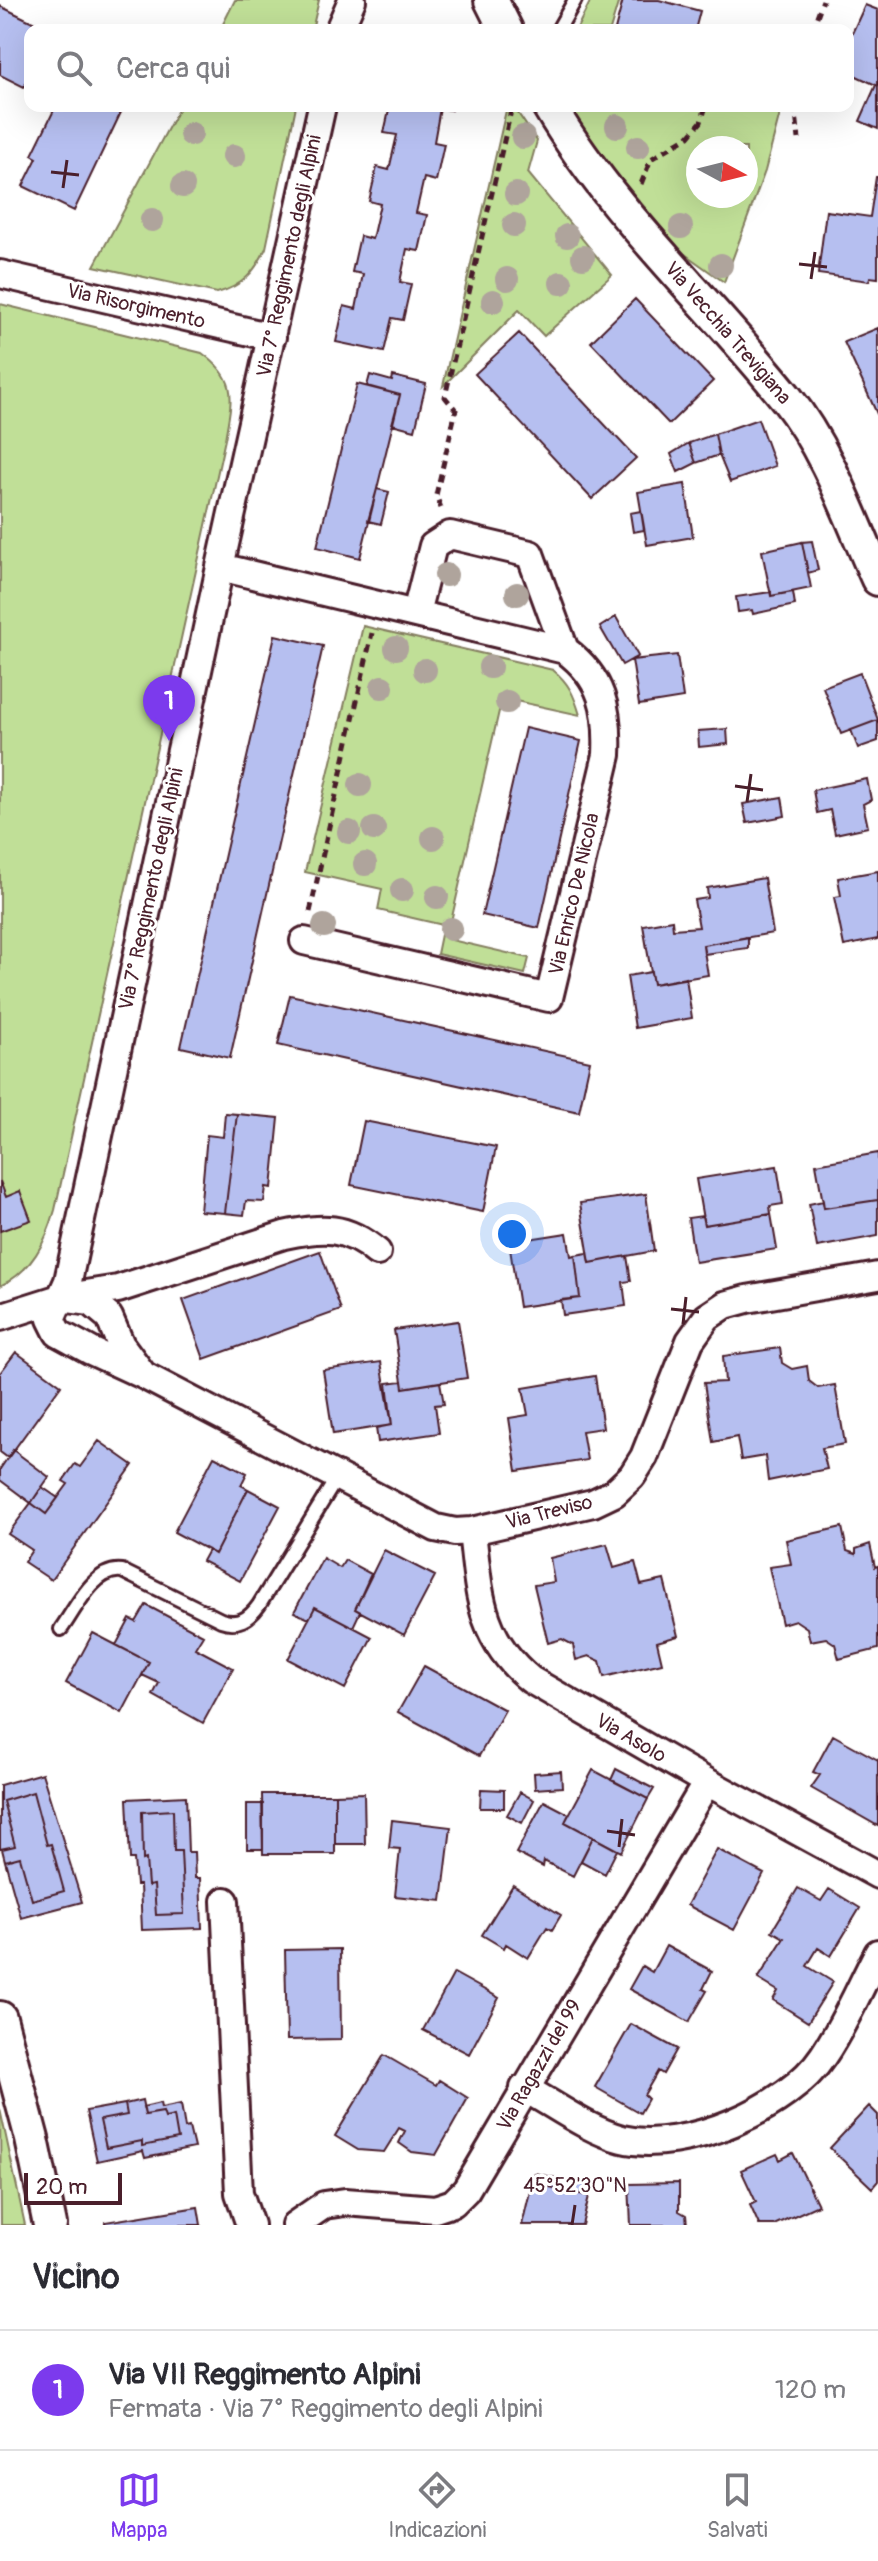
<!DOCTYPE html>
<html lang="it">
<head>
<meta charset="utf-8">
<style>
	:root { --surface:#fff; --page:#f2f2f3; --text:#2b2b33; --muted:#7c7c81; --line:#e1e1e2; --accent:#7c3aed }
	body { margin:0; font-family:Pangolin,sans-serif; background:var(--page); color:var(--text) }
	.compass { position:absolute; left:686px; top:136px; width:72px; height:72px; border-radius:50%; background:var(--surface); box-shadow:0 8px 32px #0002; rotate:97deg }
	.scale { position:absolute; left:24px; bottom:20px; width:98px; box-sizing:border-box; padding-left:8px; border:4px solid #4a1f2b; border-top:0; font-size:22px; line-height:28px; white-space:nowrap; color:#4a1f2b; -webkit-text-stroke:6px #fff; paint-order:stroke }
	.you { position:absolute; left:512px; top:1234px; width:28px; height:28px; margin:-20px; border:6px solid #fff; border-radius:50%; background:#1a73e8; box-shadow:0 0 0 12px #1a73e833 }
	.badge { display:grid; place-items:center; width:52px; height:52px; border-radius:50%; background:var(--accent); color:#fff; font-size:26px; font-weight:700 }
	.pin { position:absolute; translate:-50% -66px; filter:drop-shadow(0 2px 4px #0008) }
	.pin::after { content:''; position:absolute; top:42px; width:28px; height:24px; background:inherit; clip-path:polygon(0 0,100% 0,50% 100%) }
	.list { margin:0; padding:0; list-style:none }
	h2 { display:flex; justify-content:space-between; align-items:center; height:104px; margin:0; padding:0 32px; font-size:34px }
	h2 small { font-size:26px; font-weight:400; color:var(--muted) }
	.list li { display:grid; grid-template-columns:52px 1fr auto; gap:24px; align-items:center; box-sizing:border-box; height:120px; padding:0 32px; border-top:2px solid var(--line) }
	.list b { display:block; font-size:30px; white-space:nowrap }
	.list p { margin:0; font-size:26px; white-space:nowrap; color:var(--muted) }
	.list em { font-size:26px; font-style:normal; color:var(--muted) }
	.icon { flex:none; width:44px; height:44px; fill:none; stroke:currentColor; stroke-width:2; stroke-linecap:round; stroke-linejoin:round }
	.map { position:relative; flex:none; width:878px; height:2225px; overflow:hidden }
	.search { position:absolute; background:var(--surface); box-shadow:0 8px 32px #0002; left:24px; right:24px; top:24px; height:88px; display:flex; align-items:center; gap:20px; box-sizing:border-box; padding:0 28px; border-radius:16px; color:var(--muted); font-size:30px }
	.sheet { height:224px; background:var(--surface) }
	nav { display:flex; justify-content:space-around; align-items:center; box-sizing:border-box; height:112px; border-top:2px solid var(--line); background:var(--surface); font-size:22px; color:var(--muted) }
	nav a { display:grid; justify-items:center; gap:4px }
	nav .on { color:var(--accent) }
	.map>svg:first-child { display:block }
</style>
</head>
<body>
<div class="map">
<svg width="878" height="2225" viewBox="0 0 878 2225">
	<rect width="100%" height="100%" fill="#fff"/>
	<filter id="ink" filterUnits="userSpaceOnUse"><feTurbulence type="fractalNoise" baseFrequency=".0125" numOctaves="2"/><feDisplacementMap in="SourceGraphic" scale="16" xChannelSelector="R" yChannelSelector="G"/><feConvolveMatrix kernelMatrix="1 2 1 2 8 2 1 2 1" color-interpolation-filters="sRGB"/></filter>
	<g filter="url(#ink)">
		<path fill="#c0df97" stroke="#857f61" stroke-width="2" fill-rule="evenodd" d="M235,0H319L312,30H220Z
			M591,0H619L610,30H576Z
			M180,106H296L266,248C255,272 243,286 217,293L94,266Z
			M507,106H513L537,141L528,173L612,275L544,336L519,310L443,386Z
			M568,106H782L765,171L724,282L682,252L609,165L577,122ZM698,148H746V196H698Z
			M0,304L202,353C239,380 232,398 225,439L55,1210C46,1242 32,1271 0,1286Z
			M363,626L553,670C569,683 574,695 580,715L502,698L447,939L529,958L525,974L437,954L443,925L378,910L382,889L305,872Z
			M0,2109L25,2225H1Z"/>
		<path fill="#b6bff0" stroke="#4a1f2b" stroke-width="2" fill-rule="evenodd" d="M623,0H659L700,11L695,30H615Z
			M865,5L878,10V129L860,121L876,85L848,72V42Z
			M0,6L49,30H30V83L27,81L24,87L0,75Z
			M56,106H124L74,211L23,186L37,158L32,155Z
			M390,106H452L451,110L440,108L434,142L444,144L436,181L424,178L416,213L427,215L419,251L407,249L400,282L411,284L403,320L392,318L384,352L336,342L344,306L356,309L363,274L352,272L360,236L372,239L380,204L369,201L377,167L389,170L397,135L384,133Z
			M876,177H878V278L870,277L869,281L818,274L826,211L870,217Z
			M635,299L713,381L669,424L591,342Z
			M878,328V416L844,342Z
			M519,333L636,458L592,499L475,374Z
			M370,375L392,381L393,376L426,384L415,430L392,424L400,395L367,386Z
			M357,384L400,395L360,558L317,547Z
			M758,419L775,466L730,482L719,455L715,434Z
			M715,434L719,455L696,463L689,443Z
			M689,443L696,463L678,472L671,454Z
			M685,484L693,537L647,545L638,492Z
			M377,489L389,492L381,524L368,521Z
			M641,511L644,530L633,532L630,513Z
			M812,541L818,570L808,573L802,542Z
			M802,542L811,588L771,596L762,551Z
			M771,592V596L793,592L795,605L753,614L752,610L738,612L736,597Z
			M616,617L638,656L622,665L600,627Z
			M275,635L323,646L230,1058L181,1047Z
			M677,655L683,698L639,705L632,660Z
			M860,673L878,720L841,734L823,687Z
			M878,720V741L858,748L851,730Z
			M525,728L581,741L539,928L482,915Z
			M727,729L728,744L699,747L698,731Z
			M867,779L871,800L863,804L868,827L835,834L830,810L817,813L813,790Z
			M782,797L785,816L747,823L743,804Z
			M878,871V939L844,946L834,897L841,896L838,878Z
			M764,878L773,933L703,945L708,975L653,984L643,925L672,920L673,929L699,927L694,900L708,898L707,888Z
			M748,937V948L704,954L703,945Z
			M651,972L653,984L686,978L692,1018L635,1028L627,976Z
			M290,995L590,1061L579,1112L278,1045Z
			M225,1113L237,1114L225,1213L200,1211L207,1135L223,1137Z
			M237,1114L279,1118L272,1188L266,1187L264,1202L246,1201L244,1215L225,1213Z
			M364,1121L496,1147L483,1212L351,1185Z
			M878,1153V1200L824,1208L816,1164Z
			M777,1166L783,1204L770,1206L771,1214L704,1225L696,1179Z
			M0,1181L6,1197L20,1191L31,1220L0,1231Z
			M646,1194L654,1251L590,1263L580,1203Z
			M878,1200V1236L817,1247L809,1204L823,1201L824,1208Z
			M771,1214L777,1249L695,1262L688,1218L702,1216L704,1225Z
			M567,1233L571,1256L575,1255L580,1298L519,1307L509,1242Z
			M320,1251L341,1310L204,1359L183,1300Z
			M588,1253L590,1263L627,1256L631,1281L623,1282L626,1306L563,1315L561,1300L580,1298L575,1255Z
			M458,1321L467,1378L403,1388L394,1330Z
			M780,1348L782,1363L792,1369L807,1366L809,1381L818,1388L835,1385L845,1444L822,1448L827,1469L768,1481L765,1456L741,1460L737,1437L713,1442L704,1383L725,1382L723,1356Z
			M16,1352L61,1385L8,1458L0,1452V1373Z
			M381,1362L392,1425L333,1434L323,1370Z
			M595,1376L603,1428L582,1431L587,1460L517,1471L509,1418L528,1415L523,1388Z
			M402,1381L403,1388L440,1382L444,1404L435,1405L439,1433L378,1442L376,1428L392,1425L387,1383Z
			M99,1441L133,1465L51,1580L24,1562L32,1550L8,1534L31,1503L46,1514L68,1484L63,1481L75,1464L80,1467Z
			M13,1450L49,1477L31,1503L0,1480V1469Z
			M214,1456L247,1473L241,1485L248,1489L215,1554L174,1532Z
			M42,1487L58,1498L46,1514L31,1503Z
			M248,1489L280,1506L240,1581L202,1561L208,1550L215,1554Z
			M842,1527L847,1551L856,1554V1549L870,1544L875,1567L878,1566V1649L839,1659L835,1644L826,1638L810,1641L807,1628L795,1620L782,1624L769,1567L791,1564L786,1540Z
			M607,1544L614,1568L635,1562L641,1585L664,1580L678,1636L657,1642L662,1663L604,1677L600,1661L589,1656L576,1660L573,1645L562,1639L548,1643L534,1585L554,1582L550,1558Z
			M384,1550L435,1576L404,1635L355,1609Z
			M323,1558L340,1568L345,1560L371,1574L355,1609L360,1612L353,1627L315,1607L309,1619L294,1612Z
			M146,1605L203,1635L195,1648L233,1668L203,1723L153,1695L159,1683L142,1675L149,1662L116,1645L130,1619L136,1622Z
			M315,1607L372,1637L345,1689L288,1659Z
			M93,1633L149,1662L122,1713L66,1683Z
			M424,1666L505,1710L479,1756L398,1712Z
			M833,1735L878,1760V1826L811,1788L820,1775L813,1772Z
			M616,1769L654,1789L648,1799L611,1780Z
			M593,1770L648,1799L621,1852L565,1822Z
			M561,1771L562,1787L535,1789L534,1773Z
			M42,1773L82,1902L21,1918L5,1861L20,1857L32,1900L64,1891L51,1844L47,1845L33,1792L3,1801L15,1846L0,1849V1785Z
			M481,1789L504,1790V1808H480Z
			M33,1792L47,1845L51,1844L64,1891L32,1900L20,1857L5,1861L2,1849L15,1846L3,1801Z
			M520,1792L534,1800L522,1823L507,1815Z
			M364,1793L365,1844H335V1794Z
			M262,1794H335V1854H263Z
			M186,1796L188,1852H194L195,1878H200L202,1928L142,1930L140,1885H136L134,1859H130L127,1799ZM173,1810L174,1851H181L184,1914L156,1915L154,1885L148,1886L146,1859L143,1860L142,1812Z
			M544,1801L569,1814L565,1822L593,1837L573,1876L544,1861L543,1867L516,1853Z
			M247,1804H263V1849H247Z
			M173,1810L174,1851H181L184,1914L156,1915L154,1885L148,1886L146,1859L143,1860L142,1812Z
			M392,1820L451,1827L442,1901L395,1896L400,1849L389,1848Z
			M593,1837L617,1850L605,1874L581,1861Z
			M717,1849L764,1874L734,1930L687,1905Z
			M513,1885L561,1915L552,1930L547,1927L528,1958L506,1944L504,1948L482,1935Z
			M798,1888L821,1901L829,1889L860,1908L831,1956L818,1948L807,1966L833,1982L808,2022L773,2000L778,1991L758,1979L784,1938L772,1931Z
			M666,1946L712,1971L703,1989L707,1991L689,2022L629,1989L642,1966L652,1972Z
			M340,1949L341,2039L287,2040L285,1950Z
			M454,1973L499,1998L469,2054L423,2030Z
			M631,2024L677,2049L663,2074L658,2071L644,2095L648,2099L640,2113L595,2087Z
			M384,2055L436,2085L439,2080L468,2098L436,2155L412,2152L399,2143L405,2131L399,2128L384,2152L358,2150L335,2136Z
			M142,2100L145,2115L163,2112L165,2118L174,2116L178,2139L142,2146V2141L106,2148L100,2120L127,2115L125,2104Z
			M160,2103L161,2108L181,2104L185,2128L189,2127L194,2148L145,2158L143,2151L97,2161L86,2111L125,2104L127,2115L100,2120L106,2148L142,2141V2146L178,2139L174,2116L165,2118L163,2112L145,2115L143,2107Z
			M869,2106L878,2115V2181L872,2188L830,2148Z
			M793,2153L818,2205L774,2225H759L750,2205L756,2202L741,2170L777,2154L780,2160Z
			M534,2173L591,2186L589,2196L532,2183Z
			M532,2183L589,2196L582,2225H522Z
			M679,2183V2211L686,2215L687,2225H631L629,2184Z
			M198,2207L201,2225H105V2222Z"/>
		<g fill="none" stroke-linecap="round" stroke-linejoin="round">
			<g stroke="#4a1f2b" stroke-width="18">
				<path id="service" d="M558,30L575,0
					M61,1629C75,1610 94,1567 122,1571L221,1620C238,1626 249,1619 259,1605L338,1476"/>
			</g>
			<g stroke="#4a1f2b" stroke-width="32">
				<path id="minor" d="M339,30L352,0
					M322,106L220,567L68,1281L51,1319L58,1333L91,1351L143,1375L436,1528L455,1532L472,1531L593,1503L614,1493L632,1476L644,1457L690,1341L707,1317L725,1305L747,1299L878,1276
					M0,274L272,337
					M220,567L565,650C603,678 609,710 607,755L549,998L304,941
					M416,613L433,546L450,535L530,554L565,650
					M60,1298L118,1289L284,1235C323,1227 345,1225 377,1252
					M0,1317L60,1298L91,1302L109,1317L121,1345L141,1372
					M472,1531C479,1592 479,1638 531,1680L707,1782L878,1875
					M225,1901L239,2193L250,2225
					M524,2088C555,2105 588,2130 622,2139C683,2154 789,2108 823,2056C845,2024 860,1987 878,1953
					M295,2225L324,2205L345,2202L435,2209L453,2203L466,2190L707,1782"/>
			</g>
			<g stroke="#4a1f2b" stroke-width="38">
				<path id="tertiary" d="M491,0L506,30
					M549,106C614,216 708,300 787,399C828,451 851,519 878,579
					M0,2018L32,2139L50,2225"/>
			</g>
			<path stroke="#4a1f2b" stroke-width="5" stroke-dasharray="8 6" stroke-linecap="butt" d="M812,30L823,0
				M795,106L799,139
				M641,184L651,159L689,136L701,122L706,106
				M441,508L436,495L456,410L445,397L512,106
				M310,912L372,633"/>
			<use href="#service" stroke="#fff" stroke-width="12"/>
			<use href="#minor" stroke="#fff" stroke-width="26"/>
			<use href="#tertiary" stroke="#fff" stroke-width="32"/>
		</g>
		<g fill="#afa49c">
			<circle cx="617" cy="126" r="12"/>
			<circle cx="191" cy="134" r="12"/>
			<circle cx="523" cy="137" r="12"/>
			<circle cx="638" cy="147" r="12"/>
			<circle cx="234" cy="156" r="12"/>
			<circle cx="183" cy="186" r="12"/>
			<circle cx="516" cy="194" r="12"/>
			<circle cx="152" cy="220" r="12"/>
			<circle cx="514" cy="225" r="12"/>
			<circle cx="681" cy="227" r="12"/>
			<circle cx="567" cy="236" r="12"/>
			<circle cx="583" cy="257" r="12"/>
			<circle cx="721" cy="265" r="12"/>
			<circle cx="507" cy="279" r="12"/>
			<circle cx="561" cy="283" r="12"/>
			<circle cx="493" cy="301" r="12"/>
			<circle cx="446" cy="575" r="12"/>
			<circle cx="517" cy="594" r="12"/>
			<circle cx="396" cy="648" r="12"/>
			<circle cx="490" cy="667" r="12"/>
			<circle cx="425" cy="670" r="12"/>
			<circle cx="382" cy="687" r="12"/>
			<circle cx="507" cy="702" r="12"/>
			<circle cx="360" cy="785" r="12"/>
			<circle cx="374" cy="829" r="12"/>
			<circle cx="349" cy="832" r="12"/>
			<circle cx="433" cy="838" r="12"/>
			<circle cx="365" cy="864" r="12"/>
			<circle cx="402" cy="890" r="12"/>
			<circle cx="437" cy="897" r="12"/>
			<circle cx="324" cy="926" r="12"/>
			<circle cx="451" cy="929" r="12"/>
		</g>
	</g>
	<path fill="none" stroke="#4a1f2b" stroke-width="3" d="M51,172L79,175M63,188L67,160M799,264L827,267M811,279L815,252M735,786L763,790M747,802L751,774M671,1309L699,1312M683,1324L686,1297M607,1831L635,1835M619,1847L622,1819M572,2225L575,2205"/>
	<g text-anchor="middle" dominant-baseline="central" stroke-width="6" stroke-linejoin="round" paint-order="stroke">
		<g font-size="20" fill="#4a1f2b" stroke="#fff">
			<text transform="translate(289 256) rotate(-78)">Via 7° Reggimento degli Alpini</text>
			<text transform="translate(136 306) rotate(13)">Via Risorgimento</text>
			<text transform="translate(728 333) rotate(49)">Via Vecchia Trevigiana</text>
			<text transform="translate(151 889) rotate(-78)">Via 7° Reggimento degli Alpini</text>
			<text transform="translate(574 894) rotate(-77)">Via Enrico De Nicola</text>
			<text transform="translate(549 1512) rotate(-14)">Via Treviso</text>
			<text transform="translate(631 1738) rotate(30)">Via Asolo</text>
			<text transform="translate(539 2065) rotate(-60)">Via Ragazzi del 99</text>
		</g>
	</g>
	<g font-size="20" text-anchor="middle" fill="#4a1f2b" stroke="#fff" stroke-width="6" stroke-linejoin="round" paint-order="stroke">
		<text x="575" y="2192">45°52'30"N</text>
	</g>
</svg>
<svg class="compass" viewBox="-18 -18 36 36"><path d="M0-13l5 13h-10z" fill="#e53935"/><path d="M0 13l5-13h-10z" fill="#7c7c81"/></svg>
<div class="scale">20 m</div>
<div class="you"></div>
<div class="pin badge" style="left:169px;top:741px">1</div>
<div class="search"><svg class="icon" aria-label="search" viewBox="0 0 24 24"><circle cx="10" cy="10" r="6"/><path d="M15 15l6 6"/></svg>Cerca qui</div>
</div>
<section class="sheet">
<h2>Vicino<small></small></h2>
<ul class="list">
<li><span class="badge">1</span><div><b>Via VII Reggimento Alpini</b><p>Fermata · Via 7° Reggimento degli Alpini</p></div><em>120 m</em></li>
</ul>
</section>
<nav>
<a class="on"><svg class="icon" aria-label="map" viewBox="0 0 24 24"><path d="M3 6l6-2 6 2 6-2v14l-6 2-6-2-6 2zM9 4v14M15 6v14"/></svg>Mappa</a>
<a><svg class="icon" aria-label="directions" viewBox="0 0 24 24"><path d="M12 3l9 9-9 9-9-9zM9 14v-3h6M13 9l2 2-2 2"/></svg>Indicazioni</a>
<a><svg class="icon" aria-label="saved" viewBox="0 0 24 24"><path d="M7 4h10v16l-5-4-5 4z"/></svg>Salvati</a>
</nav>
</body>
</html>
